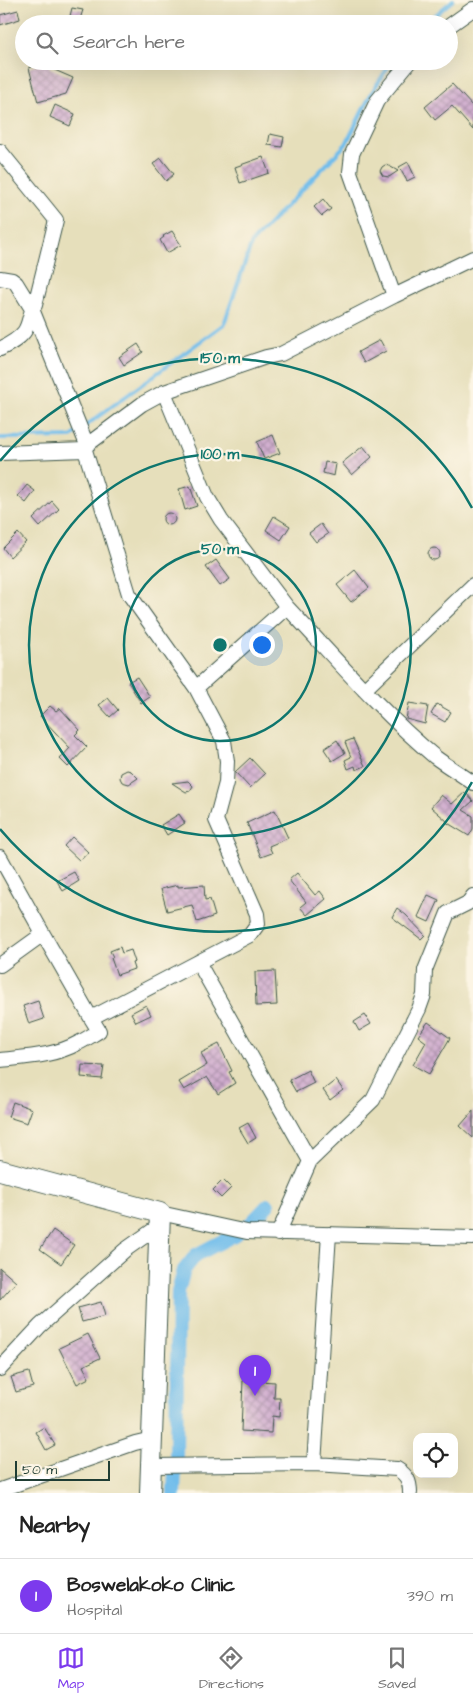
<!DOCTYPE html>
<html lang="en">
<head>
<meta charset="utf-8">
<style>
	:root { --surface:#fff; --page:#f2f2f2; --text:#222; --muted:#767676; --line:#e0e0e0; --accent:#7c3aed }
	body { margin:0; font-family:"Architects Daughter",sans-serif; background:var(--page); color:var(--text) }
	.controls { position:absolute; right:15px; bottom:15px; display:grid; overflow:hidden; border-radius:10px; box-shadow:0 5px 20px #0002 }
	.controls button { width:45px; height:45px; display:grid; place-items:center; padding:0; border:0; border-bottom:1px solid var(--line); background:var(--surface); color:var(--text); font:25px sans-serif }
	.scale { position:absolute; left:15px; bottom:12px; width:95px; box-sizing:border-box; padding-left:5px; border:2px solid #1f3d34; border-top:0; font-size:14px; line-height:18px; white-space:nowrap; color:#1f3d34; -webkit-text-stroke:4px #fcf5e5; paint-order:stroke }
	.you { position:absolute; left:261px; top:644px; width:18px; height:18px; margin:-12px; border:4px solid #fff; border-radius:50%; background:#1a73e8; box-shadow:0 0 0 8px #1a73e833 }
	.badge { display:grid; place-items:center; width:32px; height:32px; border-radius:50%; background:var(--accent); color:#fff; font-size:16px; font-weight:700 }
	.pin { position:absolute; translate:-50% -41px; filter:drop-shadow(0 1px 2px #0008) }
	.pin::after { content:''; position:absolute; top:26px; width:18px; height:15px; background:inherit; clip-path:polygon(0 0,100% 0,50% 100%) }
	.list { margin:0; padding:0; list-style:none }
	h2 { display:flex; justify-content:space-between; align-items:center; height:65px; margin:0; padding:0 20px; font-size:21px }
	h2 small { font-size:16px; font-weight:400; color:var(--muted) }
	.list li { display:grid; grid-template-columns:32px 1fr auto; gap:15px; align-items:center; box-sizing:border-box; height:75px; padding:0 20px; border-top:1px solid var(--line) }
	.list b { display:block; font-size:19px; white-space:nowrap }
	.list p { margin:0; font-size:16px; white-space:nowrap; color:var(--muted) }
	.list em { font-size:16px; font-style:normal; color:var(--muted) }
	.icon { flex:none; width:28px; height:28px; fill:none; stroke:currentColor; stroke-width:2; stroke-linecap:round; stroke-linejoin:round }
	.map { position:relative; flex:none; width:473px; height:1493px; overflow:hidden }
	.search { position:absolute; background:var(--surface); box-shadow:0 5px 20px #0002; left:15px; right:15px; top:15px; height:55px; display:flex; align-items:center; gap:12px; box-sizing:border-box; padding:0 18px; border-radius:28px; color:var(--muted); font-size:19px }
	.sheet { height:140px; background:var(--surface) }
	nav { display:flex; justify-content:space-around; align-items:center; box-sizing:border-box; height:70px; border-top:1px solid var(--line); background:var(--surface); font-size:14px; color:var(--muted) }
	nav a { display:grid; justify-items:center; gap:2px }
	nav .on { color:var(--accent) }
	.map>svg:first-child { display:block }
</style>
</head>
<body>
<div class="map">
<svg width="473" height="1493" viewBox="0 0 473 1493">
	<defs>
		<pattern id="building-cross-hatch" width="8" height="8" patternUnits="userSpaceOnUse" patternTransform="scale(1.25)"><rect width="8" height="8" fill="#cfabce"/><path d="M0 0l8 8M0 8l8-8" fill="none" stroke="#a78ca8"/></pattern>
	</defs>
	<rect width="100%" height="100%" fill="#fcf5e5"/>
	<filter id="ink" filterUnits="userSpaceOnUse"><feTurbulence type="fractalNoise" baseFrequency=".02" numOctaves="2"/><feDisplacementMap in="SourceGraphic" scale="10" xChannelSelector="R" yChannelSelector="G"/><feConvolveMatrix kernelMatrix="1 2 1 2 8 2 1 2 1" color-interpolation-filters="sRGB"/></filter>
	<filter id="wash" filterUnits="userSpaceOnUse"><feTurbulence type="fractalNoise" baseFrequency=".0096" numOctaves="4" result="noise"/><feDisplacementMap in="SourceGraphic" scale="20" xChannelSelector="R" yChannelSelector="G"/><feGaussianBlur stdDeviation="1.12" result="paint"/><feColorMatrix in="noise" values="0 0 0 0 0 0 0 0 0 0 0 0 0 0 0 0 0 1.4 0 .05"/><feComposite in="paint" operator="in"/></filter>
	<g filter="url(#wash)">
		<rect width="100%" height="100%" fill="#e6dfbb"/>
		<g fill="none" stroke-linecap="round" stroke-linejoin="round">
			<path stroke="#71bdeb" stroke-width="4" d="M425,24L453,0
				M84,427L224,324L252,242L346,144L372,92L392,61
				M0,438L71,437L79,431"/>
			<path stroke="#71bdeb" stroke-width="14" d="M176,1459L178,1292L184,1270L196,1255L234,1235L251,1223L268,1205
				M174,1493L175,1471"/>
		</g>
		<g id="blocks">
			<path fill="url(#building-cross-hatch)" d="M72,8L83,10L81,16L85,24H68Z
				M18,10L20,19L0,25V15Z
				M48,62L50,68L73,78L66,94L38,102L29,68Z
				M452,84L473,107V130L452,106L435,120L425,107Z
				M55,105L75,114L70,126L50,117Z
				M270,134L284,137L282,147L268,145Z
				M263,157L269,173L240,183L235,167Z
				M161,158L174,174L166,181L153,164Z
				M408,162L415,177L407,181L399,167Z
				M385,165L389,166L398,171L389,177L383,176L380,171L382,167Z
				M323,199L331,209L322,216L314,207Z
				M172,231L181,245L167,253L160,240L164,237L163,236Z
				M380,340L386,351L364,363L358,352Z
				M138,344L143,352L124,365L119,357Z
				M273,435L280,453L264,459L257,442Z
				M363,446L372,457L352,475L342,463Z
				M325,462L336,464L334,476L323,473Z
				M27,485L35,491L26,503L18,496Z
				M190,486L197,506L185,510L179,489Z
				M52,501L59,509L40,527L33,519Z
				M163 519a6 6 0 1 1 12 0a6 6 0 1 1-12 0Z
				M274,516L290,526L281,540L266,530Z
				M321,524L328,534L316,542L309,533Z
				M18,533L26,542L10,557L3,548Z
				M428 554a6 6 0 1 1 12 0a6 6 0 1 1-12 0Z
				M216,560L230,579L220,586L206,567Z
				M355,570L369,588L351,602L337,585Z
				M137,677L150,697L141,703L128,682Z
				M108,698L118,710L110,717L99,705Z
				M409,703L428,706L425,724L406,719Z
				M437,704L451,712L445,722L431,714Z
				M50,706L56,711L60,708L80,730L75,735L87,747L68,767L60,759L70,748L40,716Z
				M353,739L365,766L356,770L355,766L348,769L345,760L351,757L345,742Z
				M337,740L345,753L332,761L324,749Z
				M250,758L265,774L250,788L235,772Z
				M127,770L131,771L138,778L129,784L122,782L120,778L121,773Z
				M188,781L193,786L190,791L186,792L172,783Z
				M465,792L473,801L463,810L473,816V829L469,836L446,822L447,821L431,807L441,795L452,804Z
				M275,810L288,838L269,846L272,853L261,857L247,823Z
				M179,814L185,823L167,835L161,825Z
				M72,837L88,852L80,861L64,846Z
				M74,872L79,881L63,891L57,881Z
				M297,873L315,895L320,891L326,899L307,915L300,907L306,902L289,880Z
				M178,885V887L204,885L205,900L210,899L215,916L197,922L192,905L167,911L161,889Z
				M428,895L439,900L429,922L418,917Z
				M397,908L406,915L425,935L421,939L392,917Z
				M120,947L122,953L131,950L135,962L132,963L134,969L117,975L111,958L113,957L110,951Z
				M275,971L277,1005L256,1006L255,972Z
				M38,1001L44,1019L29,1024L23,1006Z
				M146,1005L151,1015L136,1022L131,1013Z
				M365,1015L371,1024L359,1031L354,1022Z
				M428,1022L450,1038L429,1074L413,1065L426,1042L418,1036Z
				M219,1044L232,1071L229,1072L235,1083L218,1094L207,1077L184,1090L179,1082L207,1065L201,1053Z
				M82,1065L104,1066L102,1079L81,1077Z
				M308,1070L314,1083L296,1092L289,1080Z
				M336,1080L343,1090L330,1100L323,1090Z
				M13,1102L32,1109L27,1123L8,1117Z
				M473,1111V1138L460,1126Z
				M248,1123L256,1138L248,1143L239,1128Z
				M223,1180L231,1188L221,1198L213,1190Z
				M53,1230L74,1245L61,1264L40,1249Z
				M0,1268L16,1282L0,1300Z
				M101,1302L105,1316L82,1322L78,1308Z
				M88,1334L100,1358L83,1366L89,1378L77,1384L59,1348Z
				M29,1372L33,1387L16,1392L11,1377Z
				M243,1380L275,1382L274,1398H280L279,1417L272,1416L271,1433L241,1431Z
				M44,1427L55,1445L46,1450L36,1432Z"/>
		</g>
	</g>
	<g filter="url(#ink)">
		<use href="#blocks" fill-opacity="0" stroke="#3d5548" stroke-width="1"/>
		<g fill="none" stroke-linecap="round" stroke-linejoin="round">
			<g stroke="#3d5548" stroke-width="16">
				<path id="street" d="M449,26L473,9
					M0,151L56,220L35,305C29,313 30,324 24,332C18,340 8,345 0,349
					M0,278L12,280L16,283L32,309L87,445
					M394,296L350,172L352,154L377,101L410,61
					M164,392L207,497L221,520L287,607
					M85,450L129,594L196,688L287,607C335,658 381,712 435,757C447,766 461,774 473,783
					M0,453L85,450L87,445L142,404L164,392L266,357L281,354L394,296L473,258
					M364,690L473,585
					M0,857L43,934
					M198,962L310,1161
					M0,965L43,934L91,1018L250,935L258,924L257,914L216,820L226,783L227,761L224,741L196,688
					M0,1060C26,1057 55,1056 78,1043C85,1040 92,1035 99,1031L91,1018
					M160,1213L247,1232L473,1238
					M278,1234L310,1161L373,1100L419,1009L424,995L425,970L448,913L468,903L473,896
					M0,1369L40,1326L125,1250L159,1226
					M314,1464L329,1234
					M151,1466L314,1464L397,1469C407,1475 410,1481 410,1493
					M0,1490L135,1443L152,1439"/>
			</g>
			<g stroke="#3d5548" stroke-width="22">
				<path id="secondary" d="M0,1170L160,1213L150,1493"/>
			</g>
			<use href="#street" stroke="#fff" stroke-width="14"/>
			<use href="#secondary" stroke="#fff" stroke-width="20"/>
		</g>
	</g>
	<g fill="none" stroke="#0f766e" stroke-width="2.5">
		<circle cx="220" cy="645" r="96"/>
		<circle cx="220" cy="645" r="191"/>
		<path d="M472 782A287 287 0 0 1 0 829M0 461A287 287 0 0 1 472 508"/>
	</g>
	<circle cx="220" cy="645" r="8" fill="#0f766e" stroke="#fcf5e5" stroke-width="2.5"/>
	<g font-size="15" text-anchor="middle" font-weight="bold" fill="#0f766e" stroke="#fcf5e5" stroke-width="4.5" stroke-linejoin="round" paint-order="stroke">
		<text x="220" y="363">150 m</text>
		<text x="220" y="459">100 m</text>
		<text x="220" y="554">50 m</text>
	</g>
</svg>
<div class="controls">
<button><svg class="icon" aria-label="locate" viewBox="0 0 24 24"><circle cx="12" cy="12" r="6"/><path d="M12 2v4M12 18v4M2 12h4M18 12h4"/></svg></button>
</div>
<div class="scale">50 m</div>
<div class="you"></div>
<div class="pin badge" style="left:255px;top:1396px">1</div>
<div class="search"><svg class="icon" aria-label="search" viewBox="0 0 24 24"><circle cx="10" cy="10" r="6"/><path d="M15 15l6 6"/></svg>Search here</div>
</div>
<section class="sheet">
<h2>Nearby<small></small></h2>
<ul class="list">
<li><span class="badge">1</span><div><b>Boswelakoko Clinic</b><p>Hospital</p></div><em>390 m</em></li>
</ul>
</section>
<nav>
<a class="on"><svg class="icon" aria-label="map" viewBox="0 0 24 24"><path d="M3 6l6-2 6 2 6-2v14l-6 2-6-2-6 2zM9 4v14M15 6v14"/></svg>Map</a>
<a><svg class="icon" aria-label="directions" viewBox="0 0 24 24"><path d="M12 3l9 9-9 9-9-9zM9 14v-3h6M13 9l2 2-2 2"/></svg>Directions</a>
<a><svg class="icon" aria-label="saved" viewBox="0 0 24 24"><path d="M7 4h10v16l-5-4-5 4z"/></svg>Saved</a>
</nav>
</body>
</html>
